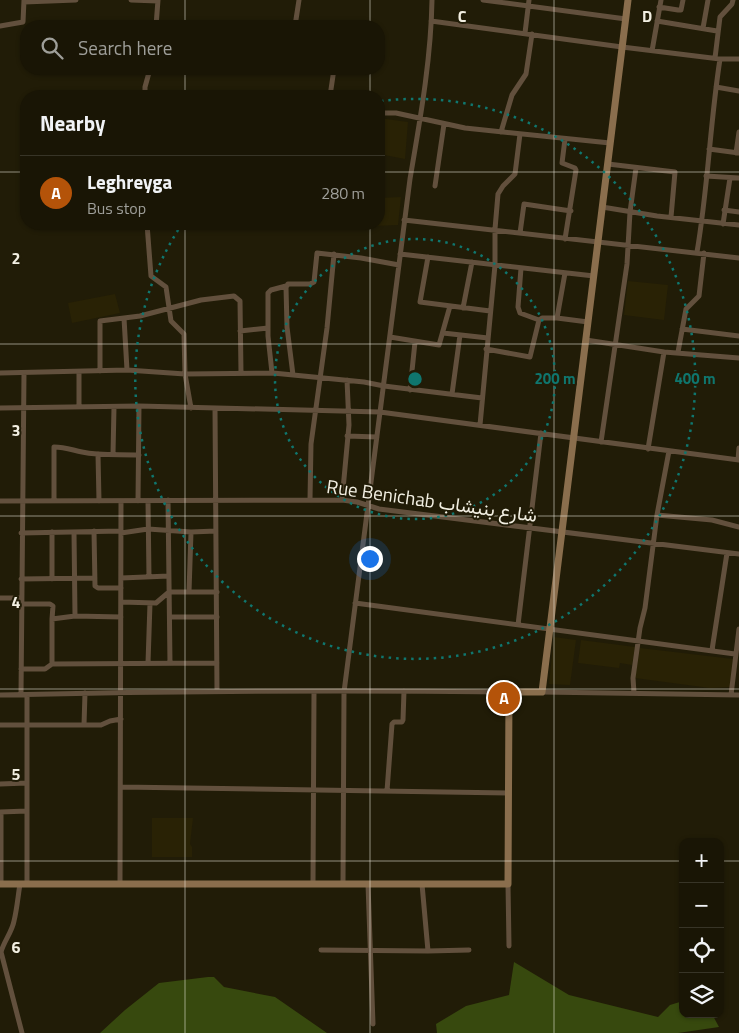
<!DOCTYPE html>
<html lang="en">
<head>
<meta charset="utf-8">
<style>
	:root { --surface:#191505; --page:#221e0f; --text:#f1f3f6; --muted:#9f9f9a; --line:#373427; --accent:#b45309 }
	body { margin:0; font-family:"Titillium Web",Vazirmatn,sans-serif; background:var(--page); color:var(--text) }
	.controls { position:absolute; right:15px; bottom:15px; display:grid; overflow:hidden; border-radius:10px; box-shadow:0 1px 4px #0004 }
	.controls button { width:45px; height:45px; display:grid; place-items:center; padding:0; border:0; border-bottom:1px solid var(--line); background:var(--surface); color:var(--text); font:25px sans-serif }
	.you { position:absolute; left:369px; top:558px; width:18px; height:18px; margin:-12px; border:4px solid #fff; border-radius:50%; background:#1a73e8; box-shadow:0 0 0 8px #1a73e833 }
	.badge { display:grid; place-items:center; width:32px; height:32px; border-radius:50%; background:var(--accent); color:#fff; font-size:16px; font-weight:700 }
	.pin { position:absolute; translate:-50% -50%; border:2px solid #fff; box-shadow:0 1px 5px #0006 }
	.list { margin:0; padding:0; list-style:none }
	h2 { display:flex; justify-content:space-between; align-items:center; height:65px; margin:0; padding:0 20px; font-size:21px }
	h2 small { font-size:16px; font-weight:400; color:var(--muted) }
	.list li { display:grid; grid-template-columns:32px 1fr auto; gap:15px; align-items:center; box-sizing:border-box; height:75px; padding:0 20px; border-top:1px solid var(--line) }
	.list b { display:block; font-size:19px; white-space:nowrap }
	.list p { margin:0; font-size:16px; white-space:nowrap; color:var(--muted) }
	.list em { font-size:16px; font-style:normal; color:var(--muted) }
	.icon { flex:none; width:28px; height:28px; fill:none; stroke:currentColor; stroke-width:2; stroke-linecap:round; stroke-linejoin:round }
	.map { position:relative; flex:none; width:739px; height:1033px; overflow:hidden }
	.search { position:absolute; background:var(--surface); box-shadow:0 1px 4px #0004; left:20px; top:20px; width:365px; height:55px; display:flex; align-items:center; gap:12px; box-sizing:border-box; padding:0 18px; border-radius:20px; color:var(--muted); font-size:19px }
	.panel { position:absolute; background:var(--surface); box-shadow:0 1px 4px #0004; left:20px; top:90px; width:365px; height:140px; border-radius:20px }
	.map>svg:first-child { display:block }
</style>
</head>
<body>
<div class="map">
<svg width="739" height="1033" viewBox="0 0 739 1033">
	<rect width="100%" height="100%" fill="#211c07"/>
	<path fill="#292205" d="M379,118L408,122L405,159L379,154Z
		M401,197L398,225L322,228L323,224H379V198Z
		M628,281L668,285L664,320L624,315Z
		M115,294L120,313L72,323L68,303Z
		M554,637L576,640L570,685L549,684Z
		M581,640L635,647L632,665L620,663L619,668L578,663Z
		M640,648L733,659L730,687L710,688L635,678Z
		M152,818H193L190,844L192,847V857H152Z"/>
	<path fill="#37490e" d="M514,962L569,995L658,1017L670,1005L683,1001V1014H712L719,1027L678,1033H437L436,1024L466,1006L509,995Z
		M208,977H214L224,987L275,997L327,1033H100L125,1010L159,983Z"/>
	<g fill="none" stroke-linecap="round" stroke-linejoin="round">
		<path stroke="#62503d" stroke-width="5" d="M131,0L158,1
			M483,0L626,19
			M24,2L76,0
			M659,7L678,10H681L683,0
			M431,21L622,47L720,59H739
			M657,21L717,31
			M0,26L23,22L24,0
			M156,26L158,0
			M295,26L299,0
			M703,28L708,0
			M525,33L529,0
			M652,51L661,0
			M715,58L720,17L732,4L733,0
			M716,87L739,91
			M145,96V87L150,69
			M330,96L334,69
			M379,113H396L465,128L610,143
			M501,132L512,95L526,74L532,34
			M565,139L562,163L575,168L576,170L565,239
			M709,149L739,153
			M736,153L739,132
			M608,164L675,172L671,217
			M706,176L739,178
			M435,186L444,124
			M602,207L657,216L739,225
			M724,210L739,212
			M404,220L739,258
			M147,224L151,276L166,287L171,321L184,334L185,374L191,408
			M723,224L730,178
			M520,233L524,204L571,211
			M697,252C708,188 710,123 720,59
			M400,254L594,276
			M428,257L420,302L490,311
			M521,268L518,307L520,313L539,320
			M463,308L472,262
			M124,318L127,370
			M557,318L565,273
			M682,329L739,336
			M240,331L268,328
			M443,333L488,338
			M390,337L439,345L450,306
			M586,340L664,352L739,358
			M486,349L530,357L539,320L542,318H557L588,322
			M678,352L686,309L699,296L704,253
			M100,371V321L140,316L201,300L234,296L240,301L241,373
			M0,373L127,370L185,374L273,373L364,382L384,386L482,398
			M272,373L268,336V293L271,290L286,286
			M293,375L287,327L286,287L288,284H310L314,282L317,253L361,258L399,265
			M410,390L415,342
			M452,394L460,335
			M79,407V372
			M0,408L139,406L380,412L739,460
			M215,408L217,692
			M480,425L495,265V229L498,194L503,186L515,174L520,134
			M347,436L377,437
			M601,442L627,264L630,212L636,168
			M648,449L664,352
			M98,454L99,501
			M113,454L114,407
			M738,460L739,448
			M310,499L311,444L327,328L334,254
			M168,500L170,663
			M342,500L349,425L347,380
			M0,501L342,500L357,502L379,509L739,554
			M54,501V447C65,447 72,450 82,452C100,456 120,454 139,455
			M138,501L139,406
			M148,501L149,577
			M657,515L712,520L739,527
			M94,531L95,586L98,588H121
			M52,532V579
			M74,532L75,616
			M21,533L121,531
			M121,533L148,529L191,532L216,531
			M121,578L169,576
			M21,579L95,578
			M189,592L191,532
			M0,598H21
			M121,602L156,603L169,592H217
			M355,603L735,654
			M21,604H50L53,606L52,619
			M170,617H217
			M518,625L541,433
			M712,650L727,553
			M148,663L150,603
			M52,664L217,663
			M21,669H45L52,664V619L75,616L121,617
			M542,692L739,695
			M634,693L633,678L640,628L645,608L657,515L669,451
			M0,695C169,691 339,690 509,692
			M21,695L24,373
			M27,695V884
			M731,695L739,629
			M0,725H84L85,693
			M84,725H101L110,721L121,719
			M0,784L27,783
			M121,787L508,793
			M387,791L392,724L394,722H402L403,720L404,691
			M0,812L27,811
			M1,884V812
			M20,884C18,896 17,909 14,921C12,932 4,941 1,952L22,1033
			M120,884L121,501
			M313,884L314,692
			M343,884L344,692L410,179C420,120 431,60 432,0
			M368,884L373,1024
			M422,884L428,951
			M508,884L509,946
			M321,950L428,951L469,950"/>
		<path stroke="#8a6e4d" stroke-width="7" d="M0,884H508L509,692H542L628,0"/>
	</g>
	<path fill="none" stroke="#f2efe2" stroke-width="1" stroke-opacity="0.55" d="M185,0V26M370,0V26M554,0V1033M185,69V96M370,69V96M0,172H26M379,172H739M185,224V1033M370,224V1033M0,344H739M0,516H739M0,689H739M0,861H683M720,861H739"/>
	<g fill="none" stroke="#0f766e" stroke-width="2.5" stroke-dasharray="2.5 5">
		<circle cx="415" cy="379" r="140"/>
		<path d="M381 101A280 280 0 1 1 182 224"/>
	</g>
	<g text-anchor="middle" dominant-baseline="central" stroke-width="4" stroke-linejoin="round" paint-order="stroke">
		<g font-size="19" fill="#f2efe2" stroke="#211c07">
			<text transform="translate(432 500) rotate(8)">Rue Benichab شارع بنيشاب</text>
		</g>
	</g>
	<g font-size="16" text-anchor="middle" font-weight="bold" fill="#f2efe2" stroke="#211c07" stroke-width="4" stroke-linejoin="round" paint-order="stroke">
		<text x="462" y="22">C</text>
		<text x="647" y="22">D</text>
		<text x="16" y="264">2</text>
		<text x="16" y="436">3</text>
		<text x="16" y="608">4</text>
		<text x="16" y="780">5</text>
		<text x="16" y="953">6</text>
	</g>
	<circle cx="415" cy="379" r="8" fill="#0f766e" stroke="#211c07" stroke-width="2.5"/>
	<g font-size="15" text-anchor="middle" font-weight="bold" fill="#0f766e" stroke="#211c07" stroke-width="4" stroke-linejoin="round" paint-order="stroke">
		<text x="555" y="384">200 m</text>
		<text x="695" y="384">400 m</text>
	</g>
</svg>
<div class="controls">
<button>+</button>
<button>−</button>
<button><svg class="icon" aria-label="locate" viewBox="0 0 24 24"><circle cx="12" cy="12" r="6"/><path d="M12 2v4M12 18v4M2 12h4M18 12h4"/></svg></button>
<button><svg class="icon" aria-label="layers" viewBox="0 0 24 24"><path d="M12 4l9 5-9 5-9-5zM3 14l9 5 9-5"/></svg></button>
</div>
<div class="you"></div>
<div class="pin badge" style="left:504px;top:698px">A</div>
<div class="search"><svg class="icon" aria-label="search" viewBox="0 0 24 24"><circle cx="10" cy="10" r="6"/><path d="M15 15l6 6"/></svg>Search here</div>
<section class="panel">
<h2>Nearby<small></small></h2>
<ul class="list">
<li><span class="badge">A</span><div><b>Leghreyga</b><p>Bus stop</p></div><em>280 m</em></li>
</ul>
</section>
</div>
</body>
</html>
